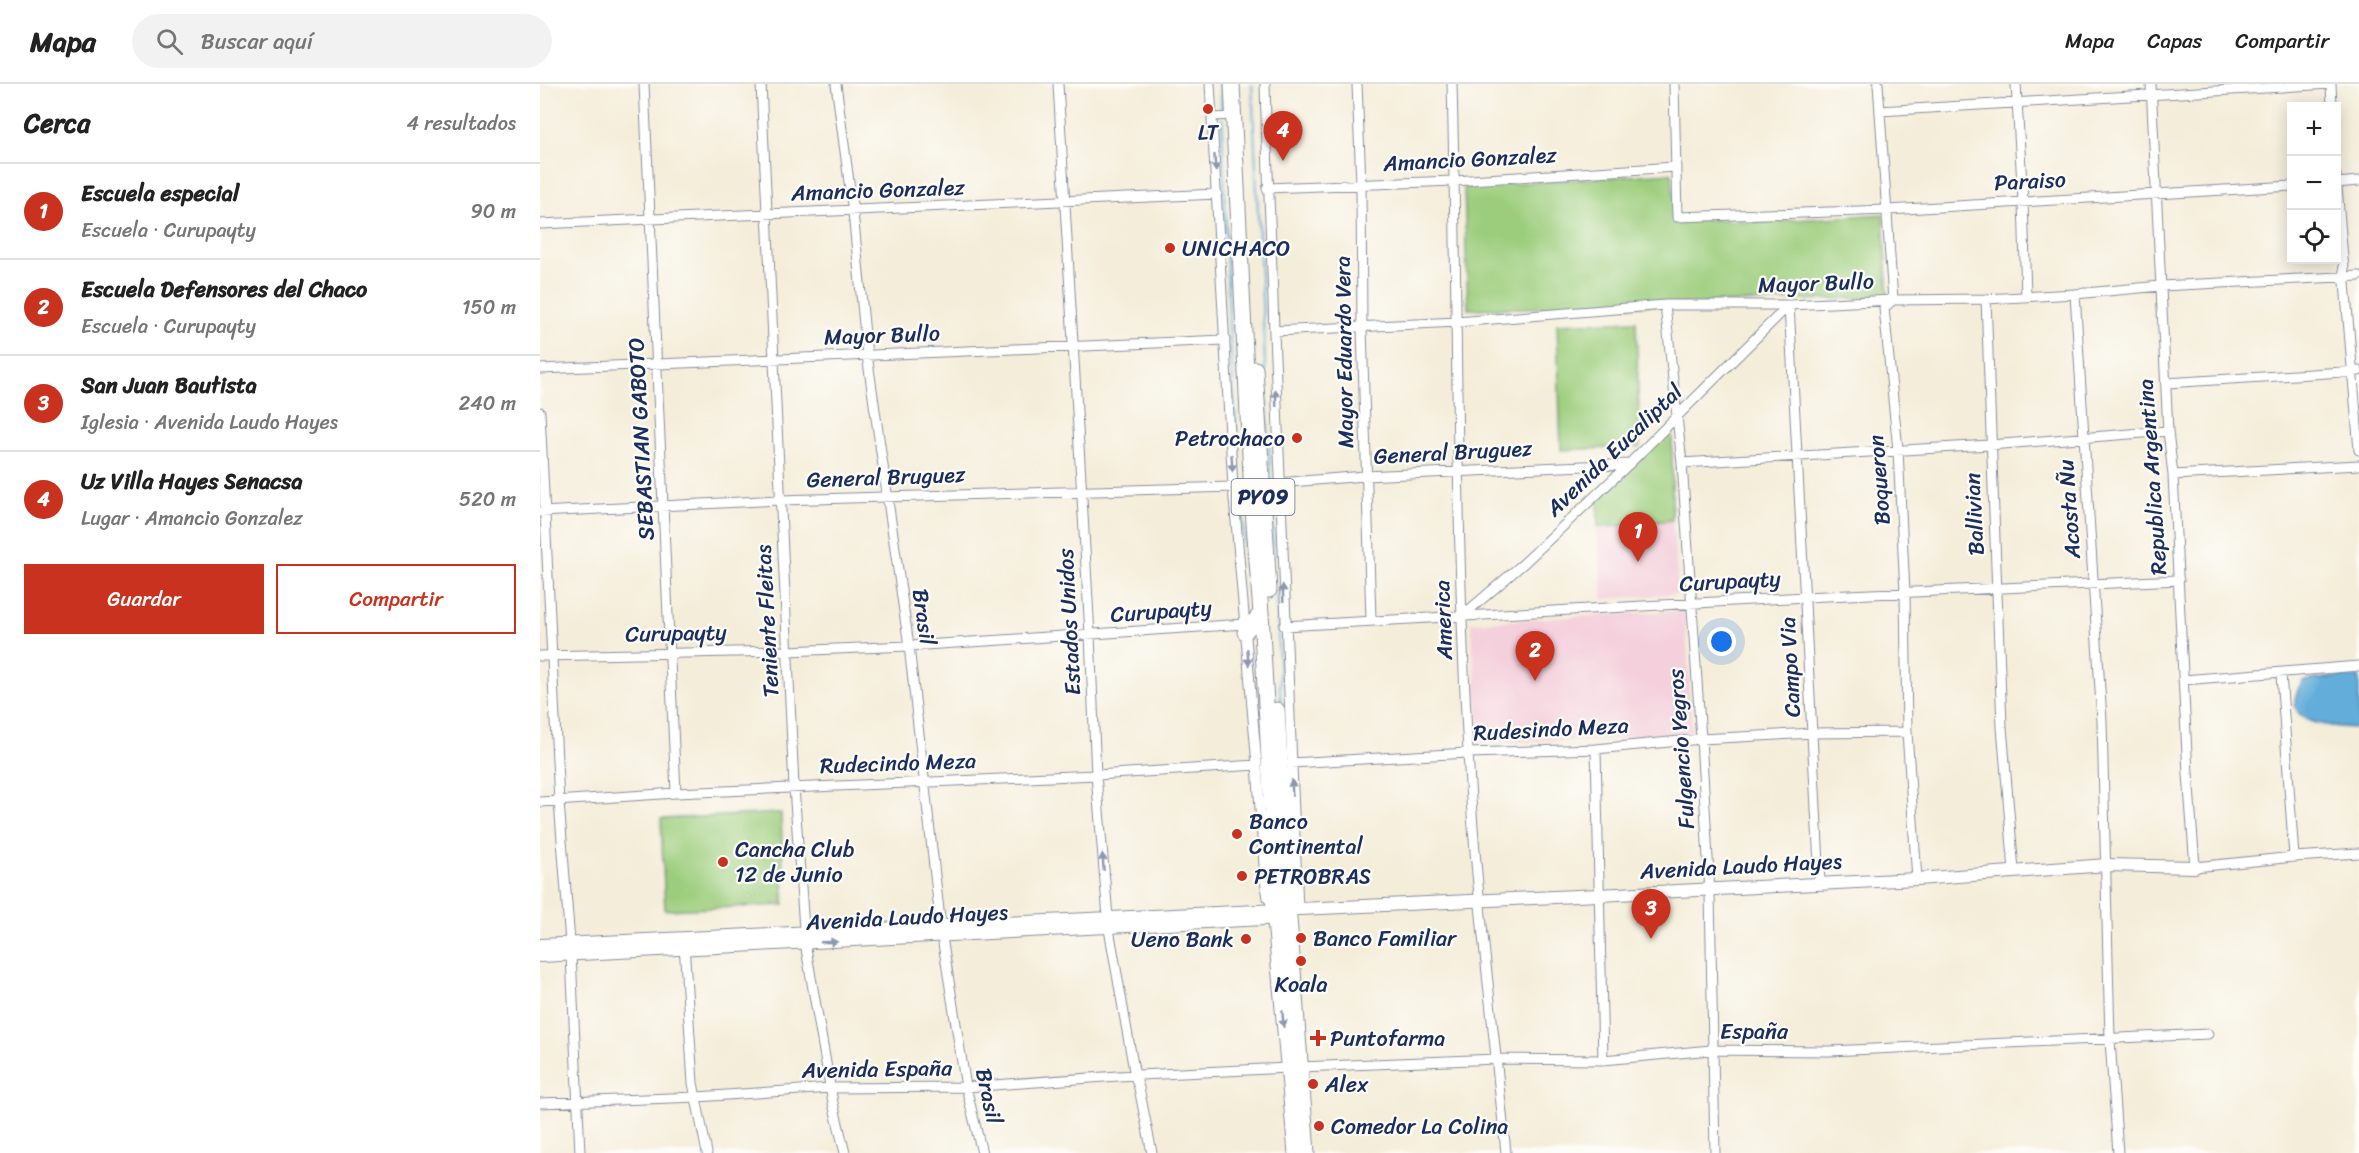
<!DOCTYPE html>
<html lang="es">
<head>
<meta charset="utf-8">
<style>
	:root { --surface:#fff; --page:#f2f2f2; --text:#222; --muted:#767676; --line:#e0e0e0; --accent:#c8321e }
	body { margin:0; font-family:Sriracha,sans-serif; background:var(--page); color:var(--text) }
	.controls { position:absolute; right:18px; top:18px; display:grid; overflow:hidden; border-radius:0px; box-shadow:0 3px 15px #0003 }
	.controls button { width:54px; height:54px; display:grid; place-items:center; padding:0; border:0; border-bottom:2px solid var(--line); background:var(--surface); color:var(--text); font:30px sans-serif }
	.you { position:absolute; left:1182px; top:558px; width:21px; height:21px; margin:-15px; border:4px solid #fff; border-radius:50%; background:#1a73e8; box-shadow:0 0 0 9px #1a73e833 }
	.badge { display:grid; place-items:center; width:39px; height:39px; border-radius:50%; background:var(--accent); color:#fff; font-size:20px; font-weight:700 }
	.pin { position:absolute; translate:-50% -50px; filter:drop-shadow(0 2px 3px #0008) }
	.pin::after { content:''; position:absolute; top:32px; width:21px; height:18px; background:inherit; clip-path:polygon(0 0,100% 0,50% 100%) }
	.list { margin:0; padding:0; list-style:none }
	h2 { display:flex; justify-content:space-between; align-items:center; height:78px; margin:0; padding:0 24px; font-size:26px }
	h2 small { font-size:20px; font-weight:400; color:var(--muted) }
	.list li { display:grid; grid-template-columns:39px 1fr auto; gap:18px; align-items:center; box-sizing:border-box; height:96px; padding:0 24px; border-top:2px solid var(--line) }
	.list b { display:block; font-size:22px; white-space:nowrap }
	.list p { margin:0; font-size:20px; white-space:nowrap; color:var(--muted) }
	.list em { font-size:20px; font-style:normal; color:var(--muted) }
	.actions { display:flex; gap:12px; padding:18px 24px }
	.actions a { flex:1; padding:14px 0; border:2px solid var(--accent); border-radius:0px; text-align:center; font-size:21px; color:var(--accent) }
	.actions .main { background:var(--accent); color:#fff }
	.icon { flex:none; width:33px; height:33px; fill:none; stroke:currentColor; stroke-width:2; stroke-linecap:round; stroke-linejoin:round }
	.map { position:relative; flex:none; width:1819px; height:1069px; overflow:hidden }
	header { display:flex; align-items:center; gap:36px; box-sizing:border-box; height:84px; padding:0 30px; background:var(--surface); border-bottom:2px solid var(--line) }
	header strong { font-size:28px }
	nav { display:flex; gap:33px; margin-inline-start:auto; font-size:21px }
	.search { width:420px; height:54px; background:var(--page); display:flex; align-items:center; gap:15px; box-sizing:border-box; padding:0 21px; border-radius:33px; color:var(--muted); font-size:22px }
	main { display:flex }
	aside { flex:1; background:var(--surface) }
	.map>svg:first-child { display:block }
</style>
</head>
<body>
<header>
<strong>Mapa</strong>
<div class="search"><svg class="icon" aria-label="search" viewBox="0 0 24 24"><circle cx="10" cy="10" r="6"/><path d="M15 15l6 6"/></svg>Buscar aquí</div>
<nav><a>Mapa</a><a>Capas</a><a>Compartir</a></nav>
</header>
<main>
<aside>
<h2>Cerca<small>4 resultados</small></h2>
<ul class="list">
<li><span class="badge">1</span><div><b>Escuela especial</b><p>Escuela · Curupayty</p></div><em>90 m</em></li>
<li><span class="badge">2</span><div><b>Escuela Defensores del Chaco</b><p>Escuela · Curupayty</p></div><em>150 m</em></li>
<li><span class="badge">3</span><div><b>San Juan Bautista</b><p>Iglesia · Avenida Laudo Hayes</p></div><em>240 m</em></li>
<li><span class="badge">4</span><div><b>Uz Villa Hayes Senacsa</b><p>Lugar · Amancio Gonzalez</p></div><em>520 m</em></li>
</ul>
<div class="actions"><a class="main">Guardar</a><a>Compartir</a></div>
</aside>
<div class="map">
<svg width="1819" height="1069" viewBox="0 0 1819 1069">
	<rect width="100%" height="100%" fill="#fdfcf7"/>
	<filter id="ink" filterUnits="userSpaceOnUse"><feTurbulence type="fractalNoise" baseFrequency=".0167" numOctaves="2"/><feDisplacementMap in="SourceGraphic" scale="12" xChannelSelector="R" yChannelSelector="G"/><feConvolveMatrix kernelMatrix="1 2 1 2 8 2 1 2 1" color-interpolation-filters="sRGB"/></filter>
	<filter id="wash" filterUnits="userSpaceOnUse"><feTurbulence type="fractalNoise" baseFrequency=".008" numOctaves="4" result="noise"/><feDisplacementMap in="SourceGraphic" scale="24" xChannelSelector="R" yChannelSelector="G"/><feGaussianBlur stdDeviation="1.35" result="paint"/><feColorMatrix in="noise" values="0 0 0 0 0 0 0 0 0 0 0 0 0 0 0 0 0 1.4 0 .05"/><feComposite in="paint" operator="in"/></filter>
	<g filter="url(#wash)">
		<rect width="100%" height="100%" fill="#f4edd9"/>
		<path fill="#f4cfdc" d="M1132,436L1139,510L1063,515L1057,446Z
			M1145,526L1152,648L1058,656L940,659L931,539Z"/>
		<path fill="#9ccd7c" stroke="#5c7e6d" stroke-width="1.5" d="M1132,89L1135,134L1225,138L1343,130L1348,213L1125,221L928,225L924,103Z
			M1096,237L1100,363L1021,366L1017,240Z
			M1132,344V436L1058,444V417Z
			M241,729L244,821L125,826L121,735Z"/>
		<path fill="#62adda" stroke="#3e6e9c" stroke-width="1.5" d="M1801,592L1819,593V644C1789,643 1734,640 1763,597Z"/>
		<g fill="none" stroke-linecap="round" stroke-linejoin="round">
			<path stroke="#62adda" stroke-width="2" d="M680,0L682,30
				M712,0L734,472
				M682,35L689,240L707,497
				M736,508L741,622"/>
		</g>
	</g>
	<g filter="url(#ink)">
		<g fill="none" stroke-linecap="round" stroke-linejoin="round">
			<g stroke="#888e9c" stroke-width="9">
				<path id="pedestrian" d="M672,33L695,32
					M680,163L699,162"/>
			</g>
			<g stroke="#888e9c" stroke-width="11">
				<path id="minor" d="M104,0L136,709
					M221,0L254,703L265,859L293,1019L305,1069
					M296,0L313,128L327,271L369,562L402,853L426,1003L442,1069
					M518,0L550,551L556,691L569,845L595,992L599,1004L612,1069
					M670,0L693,403L717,681L725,796L728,814L733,822
					M725,0C727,83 732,166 734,249C741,441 749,633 758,825
					M817,0L821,100L822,244L831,536
					M912,0C918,222 915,445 928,667C935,802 953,935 966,1069
					M1134,0L1137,133L1348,126L1752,102
					M1338,0L1353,216L1344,224L1358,366L1365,509L1367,648L1377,795
					M1476,0L1483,117L1486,212
					M1611,0L1628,347L1633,391L1648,690L1655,783L1754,773L1819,769
					M1791,0L1792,22
					M1340,27L1791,0
					M1796,91L1819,366
					M1796,99L1819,97
					M727,104L914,97L1135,83
					M0,140L677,110
					M1535,210L1562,637L1570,956L1578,1069
					M1446,215L1462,643L1474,787
					M1125,221L1142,379L1161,655L1170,809L1175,1069
					M1249,221L1280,799
					M734,247L917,238L1125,221H1249L1353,216L1446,215L1535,210L1621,202L1819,192
					M0,285L685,256
					M1626,299L1819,287
					M0,328L19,718L31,871L40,1069
					M1142,379L1450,361L1628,347
					M1633,391L1819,381
					M738,399L825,392L1089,380
					M0,428L240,416L693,403
					M921,533L984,479L1089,380L1249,221
					M744,542L1265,513L1639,496
					M0,572L248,567L369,562L705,540
					M1741,590L1754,773
					M1643,596L1819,582
					M1056,665L1063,976
					M751,679L928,669L1056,665L1161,655L1273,649L1367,648
					M0,718L136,709L556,691L717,681
					M144,860L153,999L167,1069
					M760,983L957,975L1063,976L1171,966L1289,967L1668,950
					M0,1019L157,1013L291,1004L426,1003L578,992L747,984"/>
			</g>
			<g stroke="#888e9c" stroke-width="14">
				<path id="tertiary" d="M0,861L1058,811L1377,795L1567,781L1655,783
					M0,872L742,834"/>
			</g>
			<g stroke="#888e9c" stroke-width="17">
				<path id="trunk" d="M692,0L712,413L721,529L736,802L734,825L756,1069
					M715,285L729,506
					M705,548L721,529
					M737,626L749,834L767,1069"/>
			</g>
			<use href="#pedestrian" stroke="#fff" stroke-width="7"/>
			<use href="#minor" stroke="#fff" stroke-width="9"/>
			<use href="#tertiary" stroke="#fff" stroke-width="12"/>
			<use href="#trunk" stroke="#fff" stroke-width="15"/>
		</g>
		<defs><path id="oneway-solid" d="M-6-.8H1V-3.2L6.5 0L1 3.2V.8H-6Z" transform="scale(1.5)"/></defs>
		<g fill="#8d97ae">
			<use href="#oneway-solid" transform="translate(675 79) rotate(86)"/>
			<use href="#oneway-solid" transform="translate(736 314) rotate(-92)"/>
			<use href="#oneway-solid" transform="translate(692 379) rotate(87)"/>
			<use href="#oneway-solid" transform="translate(743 509) rotate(-92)"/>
			<use href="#oneway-solid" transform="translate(708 573) rotate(85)"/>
			<use href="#oneway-solid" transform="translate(752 704) rotate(-93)"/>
			<use href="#oneway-solid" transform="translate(563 778) rotate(-95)"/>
			<use href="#oneway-solid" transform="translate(289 858) rotate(-2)"/>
			<use href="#oneway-solid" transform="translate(743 935) rotate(85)"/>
		</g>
	</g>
	<g fill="#c8321e" stroke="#fdfcf7" stroke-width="2">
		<circle cx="668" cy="25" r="6"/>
		<circle cx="630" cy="164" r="6"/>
		<circle cx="757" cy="354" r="6"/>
		<circle cx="697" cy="750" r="6"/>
		<circle cx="183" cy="778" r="6"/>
		<circle cx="702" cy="792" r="6"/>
		<circle cx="761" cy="854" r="6"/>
		<circle cx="706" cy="855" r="6"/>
		<circle cx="761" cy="877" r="6"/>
		<path d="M775 945h6v6h6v6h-6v6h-6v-6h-6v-6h6z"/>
		<circle cx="773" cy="1000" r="6"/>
		<circle cx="779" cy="1042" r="6"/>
	</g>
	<g text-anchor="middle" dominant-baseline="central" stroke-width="4.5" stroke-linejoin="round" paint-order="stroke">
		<rect fill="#fdfcf7" stroke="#5f6c8c" stroke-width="1.5" x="691.5" y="395" width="63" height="36" rx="4.5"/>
		<g font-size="21" font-weight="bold" fill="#1b2f5e">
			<text x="723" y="413">PY09</text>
		</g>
		<g font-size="22" fill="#1b2f5e" stroke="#fdfcf7" text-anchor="start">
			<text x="668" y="48" text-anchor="middle">LT</text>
			<text x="642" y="164">UNICHACO</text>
			<text x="745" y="354" text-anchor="end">Petrochaco</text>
			<text x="709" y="737">Banco<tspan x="709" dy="25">Continental</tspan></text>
			<text x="195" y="765">Cancha Club<tspan x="195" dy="25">12 de Junio</tspan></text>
			<text x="714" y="792">PETROBRAS</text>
			<text x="773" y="854">Banco Familiar</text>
			<text x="694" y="855" text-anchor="end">Ueno Bank</text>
			<text x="761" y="900" text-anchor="middle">Koala</text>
			<text x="790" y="954">Puntofarma</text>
			<text x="785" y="1000">Alex</text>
			<text x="791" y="1042">Comedor La Colina</text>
		</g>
		<g font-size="22" fill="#1b2f5e" stroke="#fdfcf7">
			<text transform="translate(930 75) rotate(-3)">Amancio Gonzalez</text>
			<text transform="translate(1490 97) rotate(-3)">Paraiso</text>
			<text transform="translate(338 106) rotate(-2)">Amancio Gonzalez</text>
			<text transform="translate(1276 199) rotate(-2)">Mayor Bullo</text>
			<text transform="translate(342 251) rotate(-2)">Mayor Bullo</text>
			<text transform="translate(804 268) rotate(-91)">Mayor Eduardo Vera</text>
			<text transform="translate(101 355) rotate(-93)">SEBASTIAN GABOTO</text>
			<text transform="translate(1074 366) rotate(-44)">Avenida Eucaliptal</text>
			<text transform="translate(913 368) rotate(-3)">General Bruguez</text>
			<text transform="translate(346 393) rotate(-2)">General Bruguez</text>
			<text transform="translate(1612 393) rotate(-94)">Republica Argentina</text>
			<text transform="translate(1339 396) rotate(-94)">Boqueron</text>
			<text transform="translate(1529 425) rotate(-94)">Acosta Ñu</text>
			<text transform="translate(1434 430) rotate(-93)">Ballivian</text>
			<text transform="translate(1190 497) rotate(-3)">Curupayty</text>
			<text transform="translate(621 527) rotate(-4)">Curupayty</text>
			<text transform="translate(384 533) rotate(82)">Brasil</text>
			<text transform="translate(903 536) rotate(-92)">America</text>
			<text transform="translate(227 537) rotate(-93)">Teniente Fleitas</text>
			<text transform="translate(529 538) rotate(-93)">Estados Unidos</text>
			<text transform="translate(136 549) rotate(-1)">Curupayty</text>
			<text transform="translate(1250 583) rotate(-93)">Campo Via</text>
			<text transform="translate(1011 645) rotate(-3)">Rudesindo Meza</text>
			<text transform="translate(1141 665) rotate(-94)">Fulgencio Yegros</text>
			<text transform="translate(358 679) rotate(-2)">Rudecindo Meza</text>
			<text transform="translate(1201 782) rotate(-3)">Avenida Laudo Hayes</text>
			<text transform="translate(367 833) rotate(-3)">Avenida Laudo Hayes</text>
			<text x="1214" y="947">España</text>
			<text transform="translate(337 985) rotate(-1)">Avenida España</text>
			<text transform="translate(449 1012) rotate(78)">Brasil</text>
		</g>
	</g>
</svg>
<div class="controls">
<button>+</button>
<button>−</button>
<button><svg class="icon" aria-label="locate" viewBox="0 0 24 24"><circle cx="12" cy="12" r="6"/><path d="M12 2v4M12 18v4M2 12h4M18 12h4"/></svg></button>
</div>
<div class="you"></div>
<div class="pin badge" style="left:1098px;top:478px">1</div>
<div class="pin badge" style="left:995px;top:597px">2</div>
<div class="pin badge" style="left:1111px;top:855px">3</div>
<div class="pin badge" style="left:743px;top:77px">4</div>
</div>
</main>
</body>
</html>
